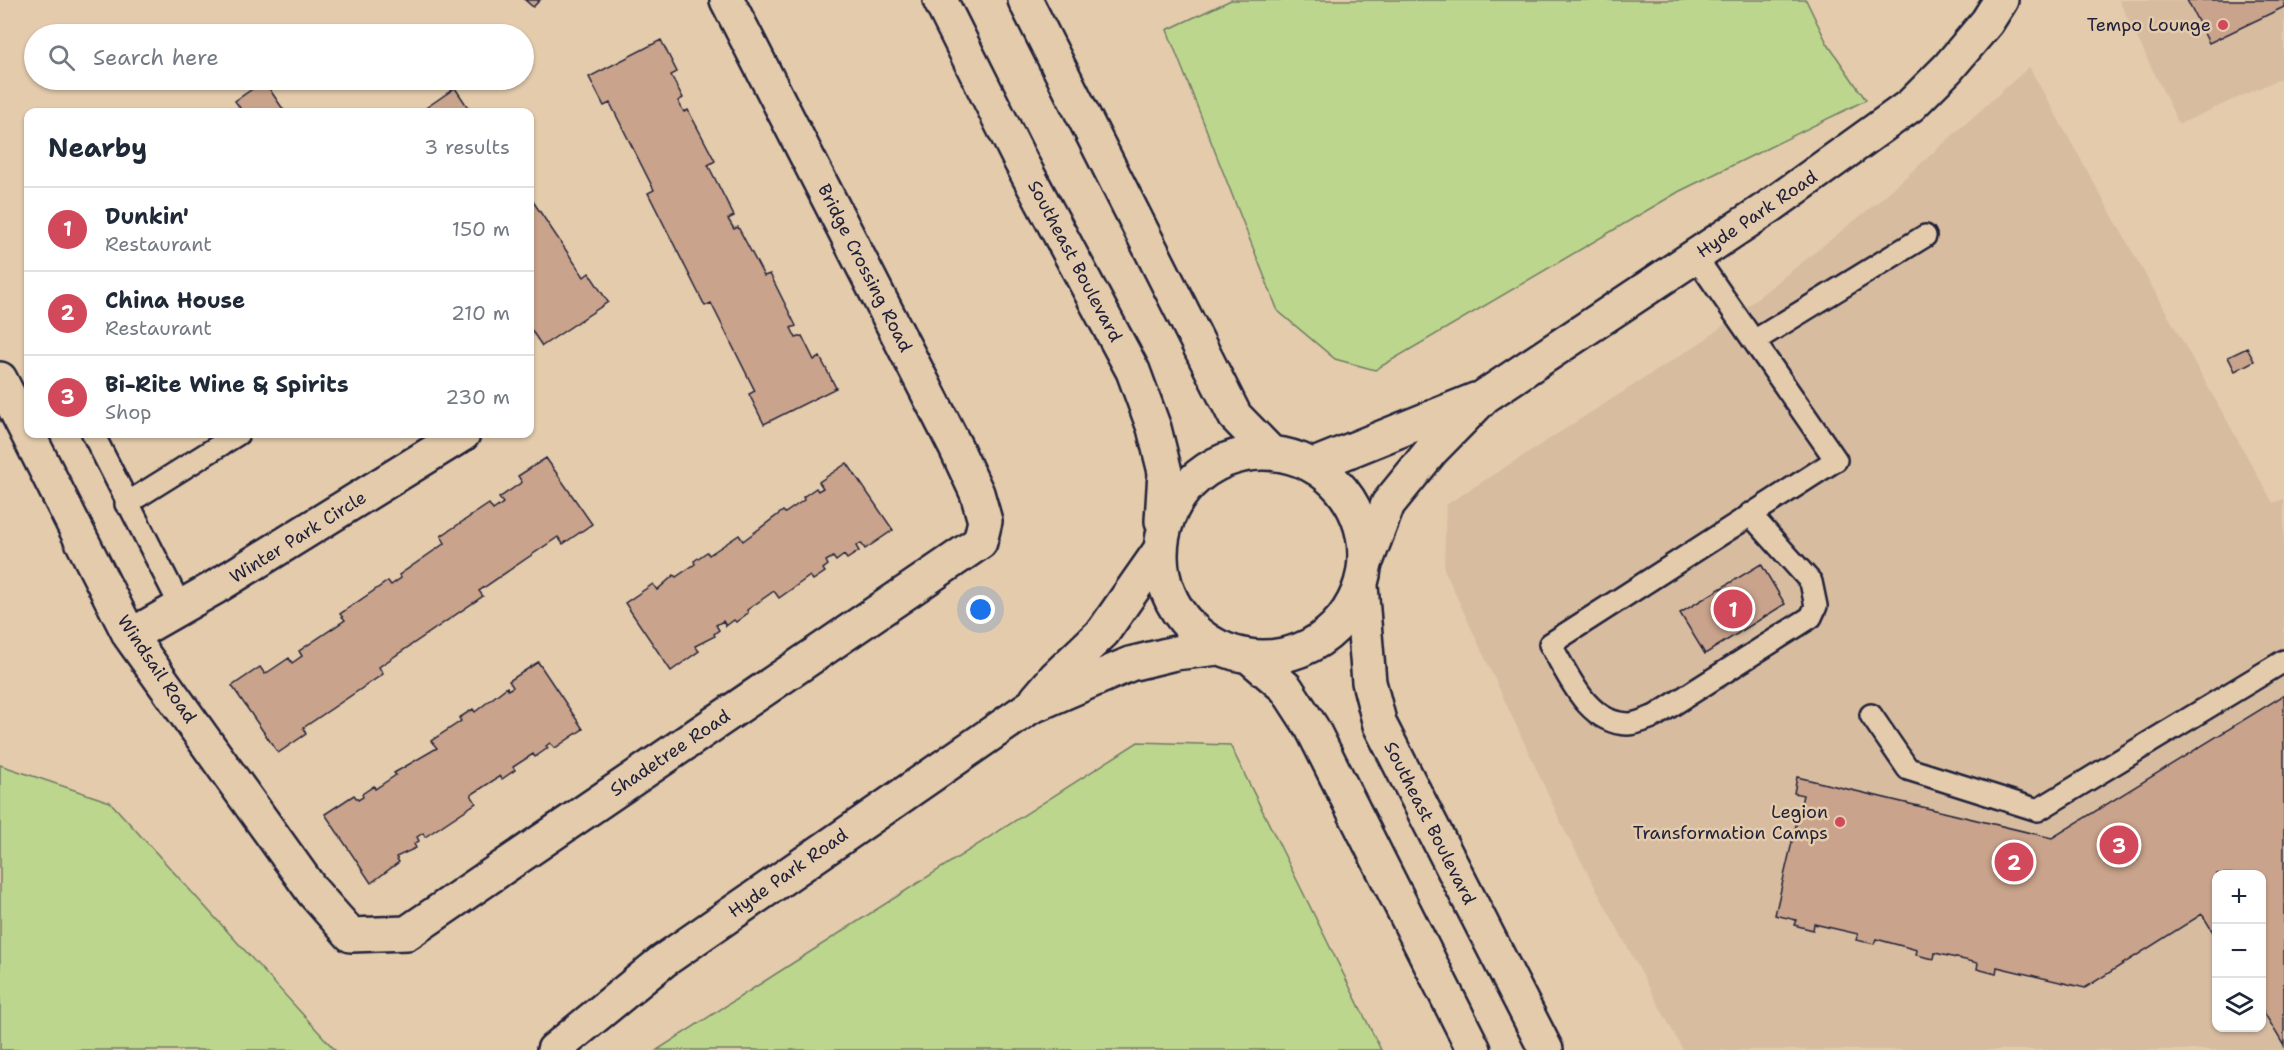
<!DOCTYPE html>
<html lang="en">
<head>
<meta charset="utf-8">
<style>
	:root { --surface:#fff; --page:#f6f6f7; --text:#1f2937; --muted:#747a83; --line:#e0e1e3; --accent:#d1495b }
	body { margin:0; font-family:"Shantell Sans",sans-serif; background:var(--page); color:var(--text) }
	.controls { position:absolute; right:18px; bottom:18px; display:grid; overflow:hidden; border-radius:12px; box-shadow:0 2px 4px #0004 }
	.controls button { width:54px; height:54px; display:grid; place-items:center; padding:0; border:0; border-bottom:2px solid var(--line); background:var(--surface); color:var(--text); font:30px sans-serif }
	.you { position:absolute; left:981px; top:610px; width:21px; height:21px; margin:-15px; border:4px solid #fff; border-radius:50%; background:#1a73e8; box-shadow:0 0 0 9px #1a73e833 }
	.badge { display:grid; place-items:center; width:39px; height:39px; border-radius:50%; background:var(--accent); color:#fff; font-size:20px; font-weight:700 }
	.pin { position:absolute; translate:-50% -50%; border:3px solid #fff; box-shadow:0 2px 6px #0006 }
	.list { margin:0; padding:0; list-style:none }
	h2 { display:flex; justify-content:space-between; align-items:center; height:78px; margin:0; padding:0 24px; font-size:26px }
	h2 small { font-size:20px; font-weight:400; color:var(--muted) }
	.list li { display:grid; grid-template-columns:39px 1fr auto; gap:18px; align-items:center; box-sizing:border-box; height:84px; padding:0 24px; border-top:2px solid var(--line) }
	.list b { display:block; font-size:22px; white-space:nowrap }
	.list p { margin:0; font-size:20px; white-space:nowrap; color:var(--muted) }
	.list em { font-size:20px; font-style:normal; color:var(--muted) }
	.icon { flex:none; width:33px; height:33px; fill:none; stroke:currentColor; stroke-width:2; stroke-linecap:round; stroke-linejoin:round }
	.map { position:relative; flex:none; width:2284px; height:1050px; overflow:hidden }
	.search { position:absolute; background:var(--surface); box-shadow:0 2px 4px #0004; left:24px; top:24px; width:510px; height:66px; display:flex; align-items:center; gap:15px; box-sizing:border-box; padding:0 21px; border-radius:33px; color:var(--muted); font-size:22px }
	.panel { position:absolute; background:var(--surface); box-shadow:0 2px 4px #0004; left:24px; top:108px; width:510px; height:330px; border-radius:12px }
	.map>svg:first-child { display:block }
</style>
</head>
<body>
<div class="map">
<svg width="2284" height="1050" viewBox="0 0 2284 1050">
	<rect width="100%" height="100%" fill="#e3cbac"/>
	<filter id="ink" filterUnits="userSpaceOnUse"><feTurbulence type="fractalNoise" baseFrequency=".0167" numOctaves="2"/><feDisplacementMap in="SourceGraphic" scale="12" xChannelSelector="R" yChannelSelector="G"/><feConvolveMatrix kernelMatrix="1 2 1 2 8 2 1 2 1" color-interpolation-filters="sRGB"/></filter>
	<g filter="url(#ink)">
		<path fill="#d7bca0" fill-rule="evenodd" d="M2119,0H2284V77L2179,124Z
			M2029,67L2273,503L2284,499V1050H1683L1565,831L1444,569L1446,505L1706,339L1878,202ZM2216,874H2262V1028H2216Z"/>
		<path fill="#bdd68d" stroke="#707c64" stroke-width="1.5" d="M1231,0H1806L1827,43L1866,100L1680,191L1375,370L1335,359L1278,311L1167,30Z
			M1138,742L1230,745L1381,1050H657Z
			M0,765L110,802L335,1050H0Z"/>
		<path fill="#c9a38b" stroke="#22223b" stroke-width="1.5" d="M525,0H540L533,7Z
			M2187,0H2284V7L2209,43Z
			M661,40L677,72L671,75L683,98L678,101L684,112L688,110L715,161L708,165L734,216L728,219L734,229L738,227L764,276L770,274L796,326L791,328L796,338L802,336L814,360L820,357L836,388L764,424L749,394L755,391L711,303L705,306L648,193L654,190L610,103L604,106L589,77Z
			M264,81L285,112H233L240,108L235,101Z
			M455,88L471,112H420Z
			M530,197L584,277L589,273L608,302L542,346L530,328Z
			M2247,348L2254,361L2235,371L2228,357Z
			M546,458L592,524L563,544L558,537L479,591L483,596L379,667L383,674L303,728L306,734L278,753L232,686L260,667L265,674L289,658L292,663L302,656L299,651L345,620L340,614L388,581L391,585L401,578L399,575L445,543L441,536L489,504L493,510L503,503L499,498L522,482L518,476Z
			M847,463L893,530L865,549L861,543L856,546L859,551L847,559L844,555L836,561L833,557L826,561L828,565L823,569L825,572L813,580L810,576L779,598L774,591L747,610L748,613L736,622L734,620L726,626L723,621L716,625L719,630L714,634L715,636L695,646L699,651L671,671L625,603L653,584L657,590L674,575L676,577L695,564L694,561L707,552L709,555L739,535L743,541L783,511L785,513L804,500L803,497L816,488L818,491L823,488L819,482Z
			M1761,564L1785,604L1705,654L1680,613Z
			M538,662L583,729L555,748L550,743L546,746L548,748L535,757L533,754L513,767L515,770L502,779L500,776L471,795L476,803L425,837L423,833L417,837L419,841L414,844L416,848L396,857L399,862L371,883L325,814L354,795L358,800L363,797L362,794L374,786L375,789L396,775L394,773L437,748L431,741L461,721L459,718L473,709L475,712L507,687L508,690L513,687L509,681Z
			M2284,695V1046L2262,1009V874H2216V937L2202,914L2085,988L1997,967L1996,974L1977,969L1978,963L1935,953L1934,959L1916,955L1917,950L1876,939L1874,944L1856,940L1858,934L1814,924L1813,930L1794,925L1796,920L1775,915L1803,795L1794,793L1797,777L2052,838Z"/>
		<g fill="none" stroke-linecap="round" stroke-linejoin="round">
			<g stroke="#22223b" stroke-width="26">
				<path id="service" d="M1695,256L1836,460L1550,644C1569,675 1586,723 1628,724C1636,724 1647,719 1655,716L1811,617L1816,606L1811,582L1750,514
					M1754,341L1925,236
					M93,434L181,607
					M126,504L238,434
					M1871,715L1908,769L2038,810L2284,661"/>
			</g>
			<g stroke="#22223b" stroke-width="38">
				<path id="minor" d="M0,379L130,636L313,892L351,935L407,933L980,542L985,521L977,493L956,448L727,0
					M130,636L214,588L463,434
					M1037,699L1055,678L1103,632L1159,552
					M554,1050L663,961L1030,707L1130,664L1175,653L1218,648"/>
			</g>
			<g stroke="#22223b" stroke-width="38">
				<path id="tertiary" d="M1314,465L1475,400
					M1367,559L1388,504L1431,451L1485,396L1769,207L1911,105L1948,68L1987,22L2001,0"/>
			</g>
			<g stroke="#22223b" stroke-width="38">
				<path id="secondary" d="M940,0L1021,162L1133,371L1154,428L1165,472L1162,521
					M1025,0L1235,416L1270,452
					M1161 555a102 102 0 1 1 204 0a102 102 0 1 1-204 0Z
					M1361,586L1369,682L1380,725L1546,1050
					M1250,657L1286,688L1312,728L1474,1050"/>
			</g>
			<use href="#service" stroke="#e3cbac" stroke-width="21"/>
			<use href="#minor" stroke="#e3cbac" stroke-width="33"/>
			<use href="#tertiary" stroke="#e3cbac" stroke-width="33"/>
			<use href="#secondary" stroke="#e3cbac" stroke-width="33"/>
		</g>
	</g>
	<g fill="#d1495b" stroke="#e3cbac" stroke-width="2">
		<circle cx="2223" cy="25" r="6"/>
		<circle cx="1840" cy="822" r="6"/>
	</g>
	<g text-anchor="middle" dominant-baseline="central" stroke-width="5" stroke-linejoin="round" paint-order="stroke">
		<g font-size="18" fill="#22223b" stroke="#e3cbac" text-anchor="end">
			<text x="2211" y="25">Tempo Lounge</text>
			<text x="1828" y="812">Legion<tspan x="1828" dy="21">Transformation Camps</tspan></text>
		</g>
		<g font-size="18" fill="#22223b" stroke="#e3cbac">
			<text transform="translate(1757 214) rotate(-34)">Hyde Park Road</text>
			<text transform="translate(1075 261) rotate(62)">Southeast Boulevard</text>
			<text transform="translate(865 268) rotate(63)">Bridge Crossing Road</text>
			<text transform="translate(298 537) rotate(-32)">Winter Park Circle</text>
			<text transform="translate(157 669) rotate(56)">Windsail Road</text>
			<text transform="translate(670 753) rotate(-34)">Shadetree Road</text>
			<text transform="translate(1430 823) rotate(63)">Southeast Boulevard</text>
			<text transform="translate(788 873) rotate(-35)">Hyde Park Road</text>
		</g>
	</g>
</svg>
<div class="controls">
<button>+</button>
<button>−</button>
<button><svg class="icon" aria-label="layers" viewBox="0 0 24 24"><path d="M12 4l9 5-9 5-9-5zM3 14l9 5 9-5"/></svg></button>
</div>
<div class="you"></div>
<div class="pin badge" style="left:1733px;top:609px">1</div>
<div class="pin badge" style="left:2014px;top:862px">2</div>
<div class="pin badge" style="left:2119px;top:845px">3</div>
<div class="search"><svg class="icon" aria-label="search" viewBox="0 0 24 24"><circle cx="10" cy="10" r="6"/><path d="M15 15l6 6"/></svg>Search here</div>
<section class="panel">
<h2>Nearby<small>3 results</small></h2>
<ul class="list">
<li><span class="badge">1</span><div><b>Dunkin'</b><p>Restaurant</p></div><em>150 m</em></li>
<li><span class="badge">2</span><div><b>China House</b><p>Restaurant</p></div><em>210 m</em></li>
<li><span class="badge">3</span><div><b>Bi-Rite Wine &amp; Spirits</b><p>Shop</p></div><em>230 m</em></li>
</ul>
</section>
</div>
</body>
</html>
